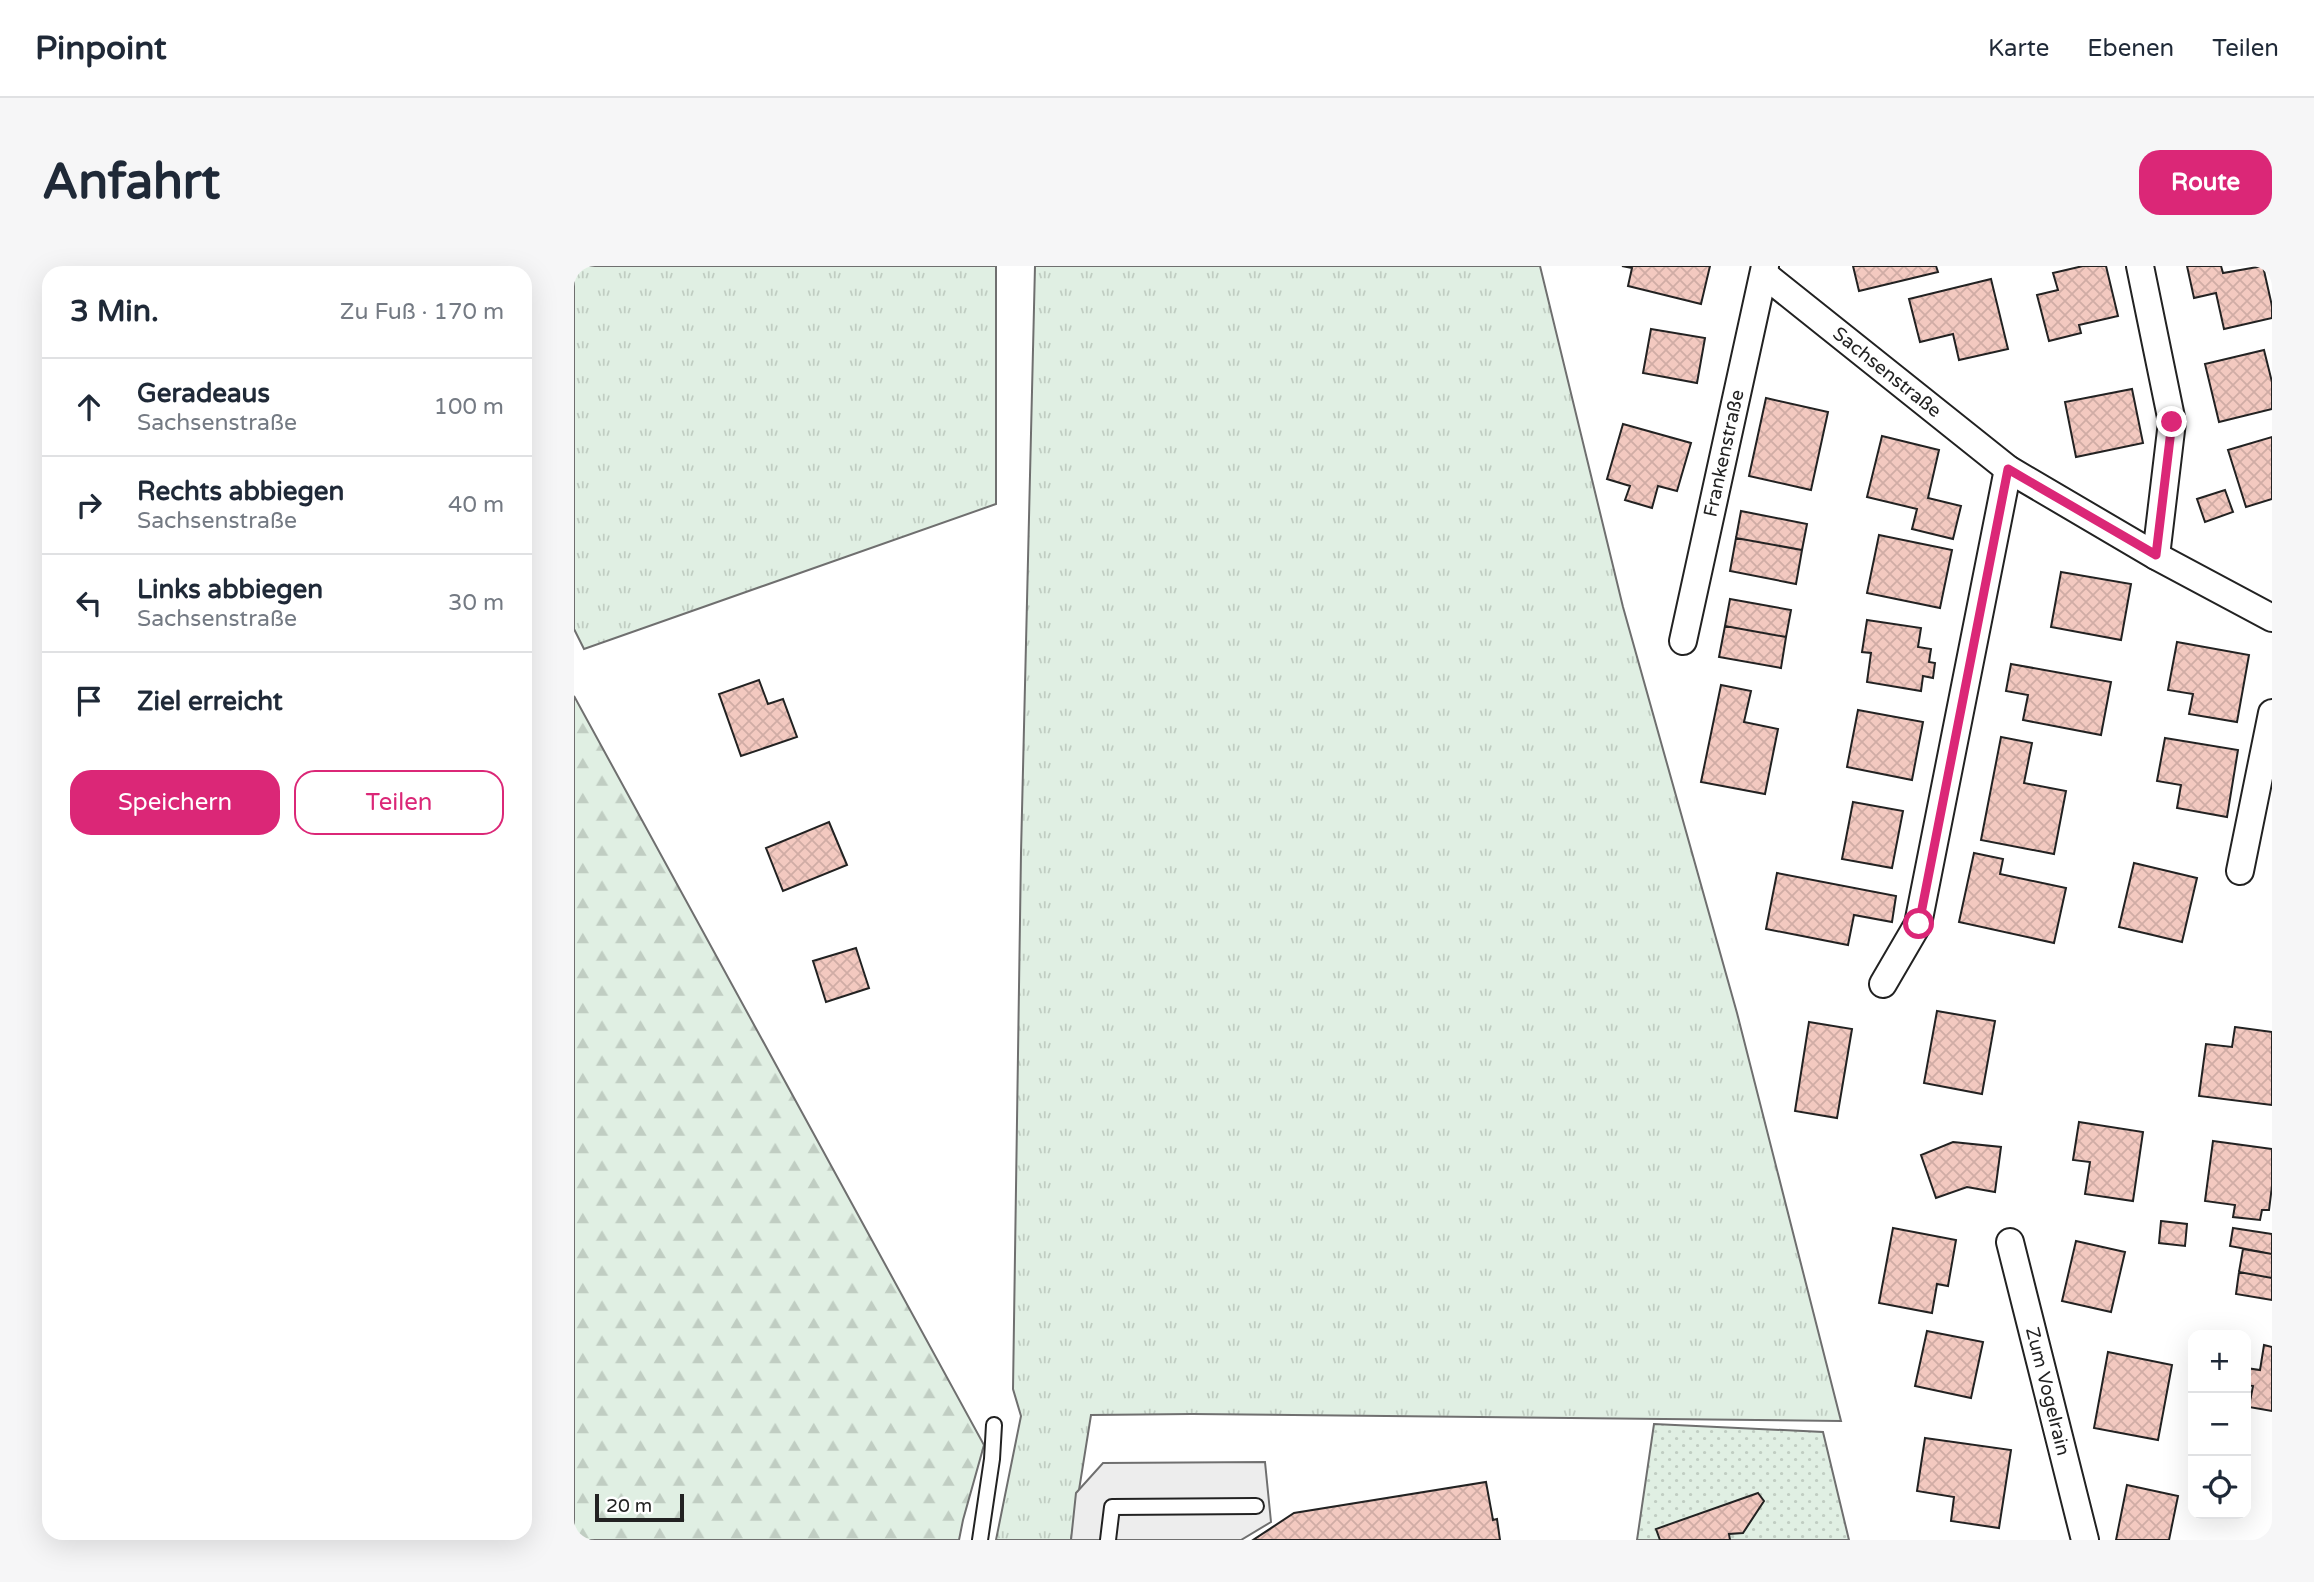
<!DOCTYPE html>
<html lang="de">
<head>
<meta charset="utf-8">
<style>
	:root { --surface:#fff; --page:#f6f6f7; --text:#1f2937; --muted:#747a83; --line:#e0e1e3; --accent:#db2777 }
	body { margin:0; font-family:"Varela Round",sans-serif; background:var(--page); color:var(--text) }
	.controls { position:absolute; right:21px; bottom:21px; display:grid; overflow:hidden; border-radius:14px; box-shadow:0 7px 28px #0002 }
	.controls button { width:63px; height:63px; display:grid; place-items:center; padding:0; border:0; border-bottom:2px solid var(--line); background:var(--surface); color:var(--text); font:35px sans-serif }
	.scale { position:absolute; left:21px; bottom:18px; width:89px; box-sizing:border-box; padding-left:7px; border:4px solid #222; border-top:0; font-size:19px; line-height:24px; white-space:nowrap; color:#222; -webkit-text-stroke:5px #fff; paint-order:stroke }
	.stop { position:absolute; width:21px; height:21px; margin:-16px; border:5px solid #db2777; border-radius:50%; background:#fff }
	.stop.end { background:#db2777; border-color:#fff; box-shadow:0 2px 7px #0008 }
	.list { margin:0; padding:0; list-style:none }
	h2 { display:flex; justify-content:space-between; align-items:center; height:91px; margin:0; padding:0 28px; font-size:30px }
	h2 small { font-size:23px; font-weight:400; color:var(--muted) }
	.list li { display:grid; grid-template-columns:46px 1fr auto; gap:21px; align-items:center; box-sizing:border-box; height:98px; padding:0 28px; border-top:2px solid var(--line) }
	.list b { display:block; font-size:26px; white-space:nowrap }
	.list p { margin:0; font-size:23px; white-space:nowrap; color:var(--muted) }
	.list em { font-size:23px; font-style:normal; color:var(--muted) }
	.actions { display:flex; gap:14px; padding:21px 28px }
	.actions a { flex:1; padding:16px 0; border:2px solid var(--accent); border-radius:21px; text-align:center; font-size:24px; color:var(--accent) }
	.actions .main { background:var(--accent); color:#fff }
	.icon { flex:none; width:38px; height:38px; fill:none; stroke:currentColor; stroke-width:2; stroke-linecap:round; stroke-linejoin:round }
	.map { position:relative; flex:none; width:1698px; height:1274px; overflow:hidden; border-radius:21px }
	header { display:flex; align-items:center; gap:42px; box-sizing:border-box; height:98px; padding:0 35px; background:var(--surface); border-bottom:2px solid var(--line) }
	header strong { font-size:33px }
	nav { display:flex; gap:38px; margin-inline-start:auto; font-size:24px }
	.intro { display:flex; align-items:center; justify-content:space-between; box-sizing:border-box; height:168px; padding:0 42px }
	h1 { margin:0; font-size:49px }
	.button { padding:18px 32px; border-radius:21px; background:var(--accent); color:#fff; font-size:24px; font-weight:700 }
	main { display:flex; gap:42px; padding:0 42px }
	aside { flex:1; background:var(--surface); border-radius:21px; box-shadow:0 7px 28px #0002 }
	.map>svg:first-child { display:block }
</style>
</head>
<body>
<header>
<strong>Pinpoint</strong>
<nav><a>Karte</a><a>Ebenen</a><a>Teilen</a></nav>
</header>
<div class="intro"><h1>Anfahrt</h1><a class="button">Route</a></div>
<main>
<aside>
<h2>3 Min.<small>Zu Fuß · 170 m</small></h2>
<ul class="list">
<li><svg class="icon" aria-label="ahead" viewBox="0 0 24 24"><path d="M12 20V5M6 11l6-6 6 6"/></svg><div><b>Geradeaus</b><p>Sachsenstraße</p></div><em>100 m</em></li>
<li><svg class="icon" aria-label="right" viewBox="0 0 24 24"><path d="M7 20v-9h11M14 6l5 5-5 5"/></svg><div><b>Rechts abbiegen</b><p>Sachsenstraße</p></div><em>40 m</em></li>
<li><svg class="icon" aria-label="left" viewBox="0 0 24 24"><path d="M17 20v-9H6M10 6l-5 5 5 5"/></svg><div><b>Links abbiegen</b><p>Sachsenstraße</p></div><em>30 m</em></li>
<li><svg class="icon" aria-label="arrive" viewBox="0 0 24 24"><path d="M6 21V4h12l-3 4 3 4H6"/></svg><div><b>Ziel erreicht</b></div></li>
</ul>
<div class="actions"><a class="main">Speichern</a><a>Teilen</a></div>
</aside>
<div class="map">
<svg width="1698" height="1274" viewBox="0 0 1698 1274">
	<defs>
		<pattern id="grass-tufts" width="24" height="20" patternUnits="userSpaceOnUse" patternTransform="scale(1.75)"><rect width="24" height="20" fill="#e0efe3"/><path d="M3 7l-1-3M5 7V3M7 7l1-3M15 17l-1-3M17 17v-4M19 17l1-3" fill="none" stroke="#c0cdc2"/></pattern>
		<pattern id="forest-firs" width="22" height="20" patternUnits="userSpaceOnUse" patternTransform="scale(1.75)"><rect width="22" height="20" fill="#e0efe3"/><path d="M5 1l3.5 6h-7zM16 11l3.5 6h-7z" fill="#c0cdc2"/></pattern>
		<pattern id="garden-dots" width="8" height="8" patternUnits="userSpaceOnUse" patternTransform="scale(1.75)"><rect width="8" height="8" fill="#e0efe3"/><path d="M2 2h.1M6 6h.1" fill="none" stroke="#c0cdc2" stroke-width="1.8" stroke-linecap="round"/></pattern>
		<pattern id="building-cross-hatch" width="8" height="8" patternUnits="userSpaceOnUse" patternTransform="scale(1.75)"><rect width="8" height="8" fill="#f3c9c0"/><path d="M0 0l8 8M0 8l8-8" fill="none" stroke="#d0aca5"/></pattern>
	</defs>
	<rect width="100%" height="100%" fill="#fff"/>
	<path fill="url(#grass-tufts)" stroke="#6f6f6f" stroke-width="2" d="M0,0H422V238L10,383L0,363Z
		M461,0H966L1049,341L1163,747L1267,1155L618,1148L517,1149L497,1274H422L447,1150L439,1123L447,587Z"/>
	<path fill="url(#forest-firs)" stroke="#6f6f6f" stroke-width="2" d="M0,430L410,1179L389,1254L385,1274H0Z"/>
	<path fill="url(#garden-dots)" stroke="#6f6f6f" stroke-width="2" d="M1080,1158L1249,1166L1275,1274H1063Z"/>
	<path fill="#ededed" stroke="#6f6f6f" stroke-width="2" d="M691,1196L697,1256L667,1274H497L502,1227L529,1197Z"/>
	<path fill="url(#building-cross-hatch)" stroke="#222" stroke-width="2" d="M1048,0H1136L1127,38L1054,20L1058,2Z
		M1279,0H1362L1364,6L1285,25Z
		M1509,0H1532L1544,50L1505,59L1507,67L1475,75L1463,29L1484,24L1479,7Z
		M1613,0H1647L1649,7L1689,0L1698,40V52L1650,63L1642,27L1620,32Z
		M1417,13L1434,83L1385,94L1379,68L1346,76L1335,33Z
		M1077,63L1131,72L1123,117L1069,107Z
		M1690,84L1698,116V143L1645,156L1631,98Z
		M1558,123L1569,177L1502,191L1491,136Z
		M1192,132L1254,146L1237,224L1175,210Z
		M1049,158L1117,177L1103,225L1084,220L1078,242L1051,234L1056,220L1033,213Z
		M1308,170L1365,184L1354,232L1387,240L1379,273L1338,263L1343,243L1293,231Z
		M1698,171V233L1672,241L1654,184Z
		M1651,224L1659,246L1631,256L1623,233Z
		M1167,245L1233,258L1228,284L1162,272Z
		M1305,269L1378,284L1366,342L1293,327Z
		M1162,272L1228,284L1222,318L1156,305Z
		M1487,306L1557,318L1547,374L1477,361Z
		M1156,333L1217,344L1212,371L1151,360Z
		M1293,354L1347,362L1344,381L1357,383L1355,396L1361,397L1359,412L1349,410L1347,425L1293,416L1297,387L1288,386Z
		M1151,360L1212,371L1207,402L1145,391Z
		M1603,376L1675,389L1663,456L1615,448L1619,428L1594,424Z
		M1437,398L1537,416L1527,469L1449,454L1454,429L1432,425Z
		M185,414L194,438L209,433L223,471L167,490L145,428Z
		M1147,419L1177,425L1170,456L1204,463L1191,528L1127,516Z
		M1284,444L1349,456L1338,514L1273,501Z
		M1427,471L1458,477L1450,517L1492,525L1480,588L1407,574Z
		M1591,472L1664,484L1653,551L1603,542L1607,519L1583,515Z
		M1279,536L1329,545L1318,602L1268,593Z
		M255,556L273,599L209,625L192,582Z
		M1400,587L1429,593L1426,608L1492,622L1480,677L1385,656Z
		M1560,597L1623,612L1608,676L1545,661Z
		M1203,607L1322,630L1318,656L1280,649L1274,679L1192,663Z
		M282,682L295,722L252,736L239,695Z
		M1363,745L1421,755L1408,828L1350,817Z
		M1235,756L1278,763L1263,852L1221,845Z
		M1661,761L1698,766V839L1625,830L1632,778L1658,781Z
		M1505,856L1569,866L1559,935L1511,928L1516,896L1499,894Z
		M1639,875L1698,883V920L1695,944H1688L1686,954L1659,951L1661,939L1631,935Z
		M1379,876L1427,881L1421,926L1393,921L1362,932L1347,889Z
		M1587,955L1613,958L1611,980L1585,977Z
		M1319,962L1382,974L1374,1020L1363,1018L1358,1047L1305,1037Z
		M1659,962L1698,968V988L1656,980Z
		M1502,975L1551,986L1537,1046L1488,1035Z
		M1669,983L1698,988V1012L1665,1006Z
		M1665,1006L1698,1012V1034L1662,1028Z
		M1353,1065L1409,1076L1397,1132L1341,1120Z
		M1690,1079L1698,1081V1145L1675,1141L1679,1120L1672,1119V1102L1686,1104Z
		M1534,1086L1598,1099L1584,1174L1520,1162Z
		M1351,1172L1437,1184L1425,1262L1377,1255L1380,1231L1343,1225Z
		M912,1216L919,1254L923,1253L926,1274H679L720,1247Z
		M1553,1219L1604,1230L1595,1274H1542Z
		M1184,1227L1190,1235L1169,1267L1155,1268L1156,1274H1086L1082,1263Z"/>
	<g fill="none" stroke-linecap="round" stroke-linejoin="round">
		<g stroke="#222" stroke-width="18">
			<path id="lane" d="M406,1274L418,1193L420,1159
				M534,1274L538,1241L682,1240"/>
		</g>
		<g stroke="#222" stroke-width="30">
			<g id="street">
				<path d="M1566,0L1598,156L1582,290"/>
				<path id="s1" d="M1191,9L1434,203L1582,290L1698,352"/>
				<path id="s2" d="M1109,375L1191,0"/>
				<path d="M1666,605L1698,447"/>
				<path d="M1309,718L1344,658L1434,203"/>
				<path id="s3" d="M1436,976L1511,1274"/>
			</g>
		</g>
		<use href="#lane" stroke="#fff" stroke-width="14"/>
		<use href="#street" stroke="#fff" stroke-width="26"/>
	</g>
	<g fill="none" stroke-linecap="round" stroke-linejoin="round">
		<path stroke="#db2777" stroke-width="9" d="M1345,658L1434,203L1582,289L1598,156"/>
	</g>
	<g text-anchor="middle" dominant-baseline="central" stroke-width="5" stroke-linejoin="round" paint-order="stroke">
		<g font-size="19" fill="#222" stroke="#fff">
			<text stroke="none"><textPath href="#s1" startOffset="156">Sachsenstraße</textPath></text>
			<text stroke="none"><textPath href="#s2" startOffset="192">Frankenstraße</textPath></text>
			<text stroke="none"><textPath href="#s3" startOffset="154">Zum Vogelrain</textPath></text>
		</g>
	</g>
</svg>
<div class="controls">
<button>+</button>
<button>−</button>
<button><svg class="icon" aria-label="locate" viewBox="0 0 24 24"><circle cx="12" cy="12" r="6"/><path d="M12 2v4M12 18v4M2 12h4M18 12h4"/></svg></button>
</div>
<div class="scale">20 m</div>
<div class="stop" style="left:1345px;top:658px"></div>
<div class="stop end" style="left:1598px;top:156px"></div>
</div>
</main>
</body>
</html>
